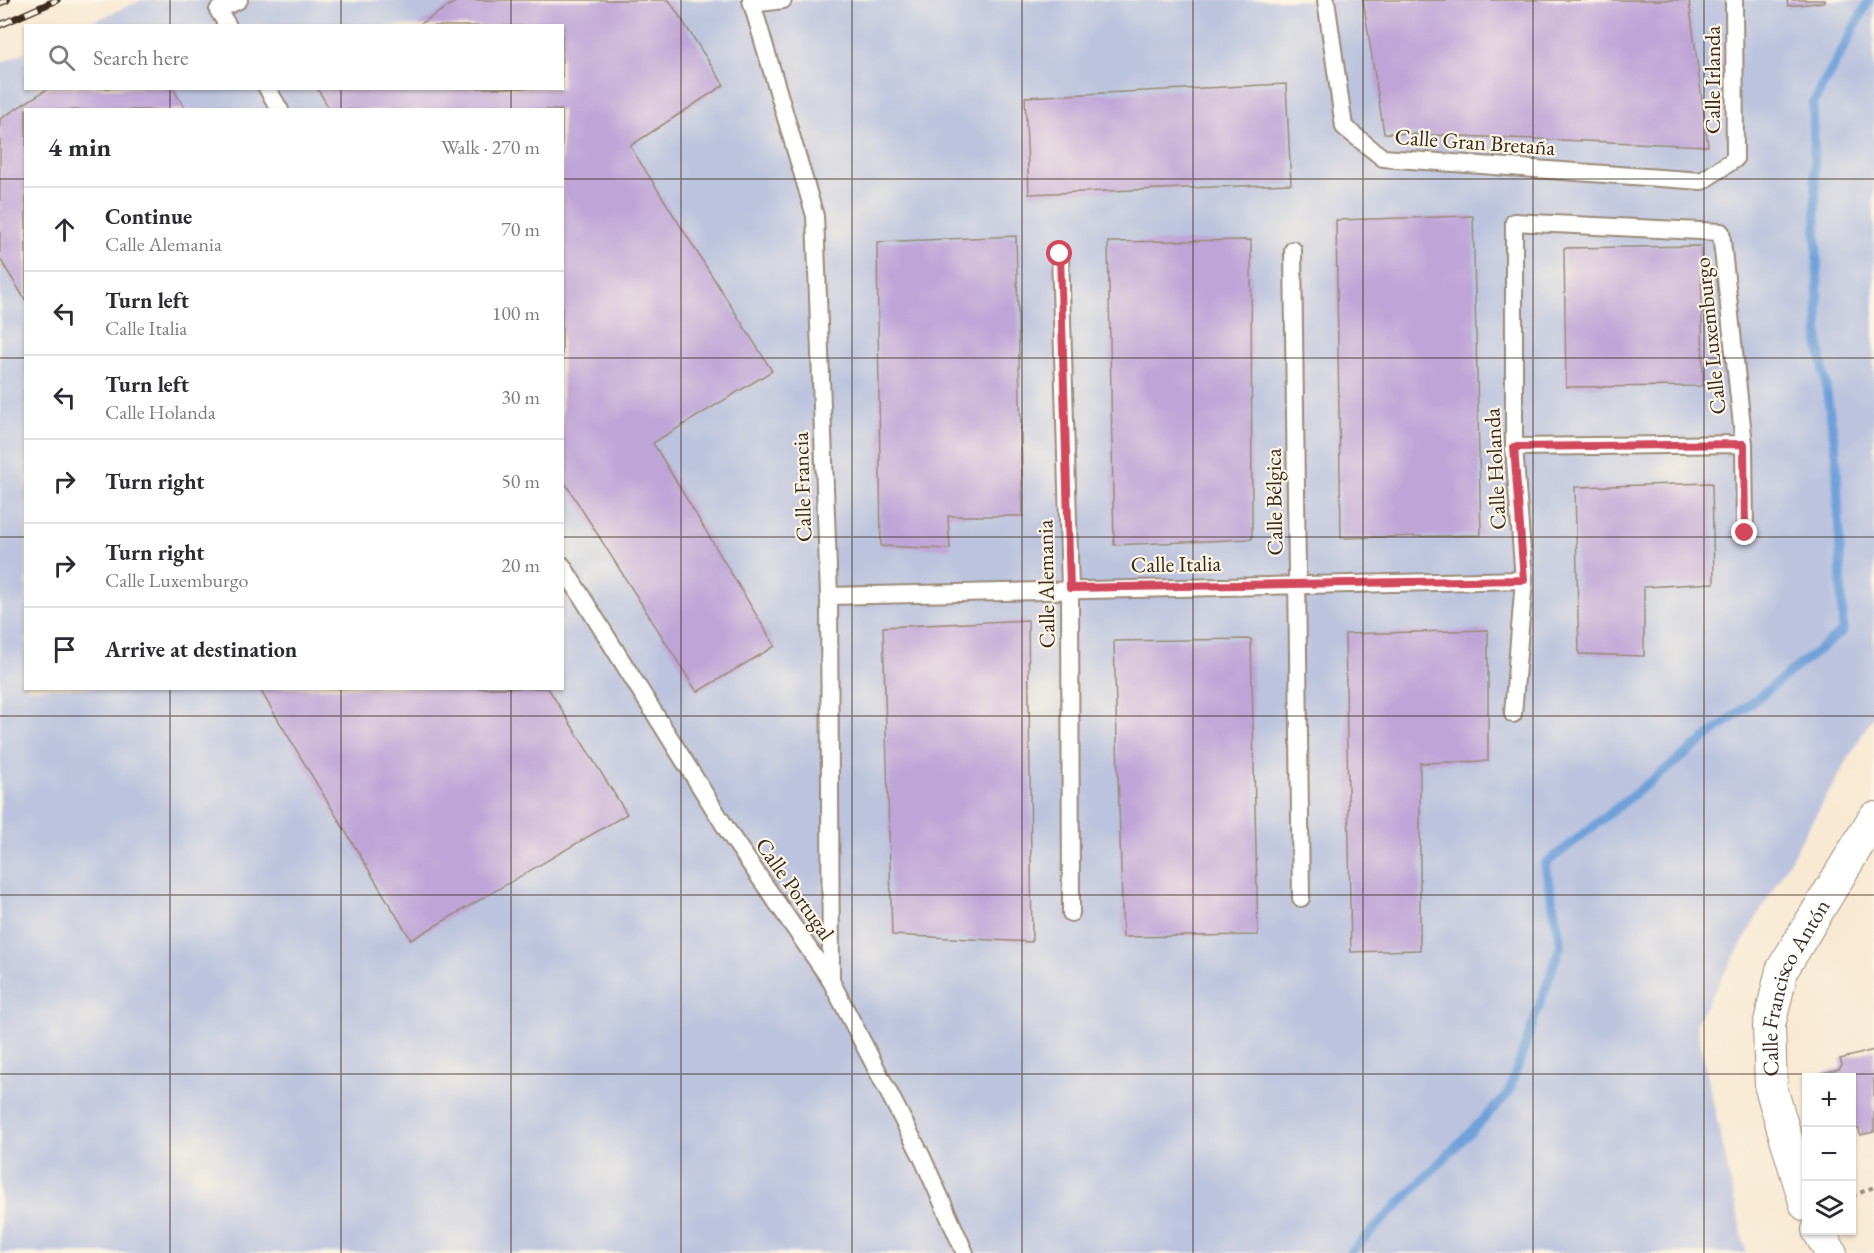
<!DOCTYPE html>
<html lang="en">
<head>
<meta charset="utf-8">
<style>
	:root { --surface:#fff; --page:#f7f7f7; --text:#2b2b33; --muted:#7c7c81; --line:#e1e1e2 }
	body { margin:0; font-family:"EB Garamond",serif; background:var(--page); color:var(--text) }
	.controls { position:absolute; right:18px; bottom:18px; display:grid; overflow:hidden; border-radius:0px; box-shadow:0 2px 4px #0004 }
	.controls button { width:54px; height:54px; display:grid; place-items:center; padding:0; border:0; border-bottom:2px solid var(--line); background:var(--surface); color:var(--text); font:30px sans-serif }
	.stop { position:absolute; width:18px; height:18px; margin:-14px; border:4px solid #d1495b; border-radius:50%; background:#fff }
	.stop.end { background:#d1495b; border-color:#fff; box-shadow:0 2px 6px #0008 }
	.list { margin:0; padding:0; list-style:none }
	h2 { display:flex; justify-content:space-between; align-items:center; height:78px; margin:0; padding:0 24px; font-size:26px }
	h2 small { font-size:20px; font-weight:400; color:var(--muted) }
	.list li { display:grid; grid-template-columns:39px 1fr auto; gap:18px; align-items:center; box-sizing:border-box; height:84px; padding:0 24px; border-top:2px solid var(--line) }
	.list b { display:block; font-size:22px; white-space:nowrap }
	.list p { margin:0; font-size:20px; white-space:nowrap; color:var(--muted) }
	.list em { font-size:20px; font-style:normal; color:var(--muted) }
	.icon { flex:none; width:33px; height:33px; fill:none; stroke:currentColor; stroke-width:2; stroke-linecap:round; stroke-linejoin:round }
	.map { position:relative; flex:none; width:1874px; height:1253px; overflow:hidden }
	.search { position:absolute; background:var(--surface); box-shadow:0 2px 4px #0004; left:24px; top:24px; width:540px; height:66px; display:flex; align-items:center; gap:15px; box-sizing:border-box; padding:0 21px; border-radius:0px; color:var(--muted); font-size:22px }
	.panel { position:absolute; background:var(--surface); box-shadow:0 2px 4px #0004; left:24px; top:108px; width:540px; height:582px; border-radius:0px }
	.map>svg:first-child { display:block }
</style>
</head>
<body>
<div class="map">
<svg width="1874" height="1253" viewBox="0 0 1874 1253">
	<rect width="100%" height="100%" fill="#fcf5e5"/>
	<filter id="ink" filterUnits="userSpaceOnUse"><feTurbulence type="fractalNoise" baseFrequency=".0167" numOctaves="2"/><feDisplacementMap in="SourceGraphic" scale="12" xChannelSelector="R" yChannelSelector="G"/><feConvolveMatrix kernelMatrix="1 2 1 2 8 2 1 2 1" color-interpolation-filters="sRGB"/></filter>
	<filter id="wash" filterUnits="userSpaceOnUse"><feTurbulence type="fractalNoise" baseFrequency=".008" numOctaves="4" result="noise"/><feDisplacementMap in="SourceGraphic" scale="24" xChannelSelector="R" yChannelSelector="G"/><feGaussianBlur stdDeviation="1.35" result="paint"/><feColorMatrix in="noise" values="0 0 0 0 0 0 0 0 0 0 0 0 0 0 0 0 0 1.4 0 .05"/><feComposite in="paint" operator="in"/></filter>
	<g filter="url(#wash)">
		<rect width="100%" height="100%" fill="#f8e9d3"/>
		<path fill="#bbc3de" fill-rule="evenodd" d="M142,0H1874V714L1696,1023L1746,1253H0V63L25,52L26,88H562V26L85,25ZM26,110H562V688H26Z"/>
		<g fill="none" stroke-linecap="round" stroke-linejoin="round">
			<path stroke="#6fa0d9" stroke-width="9" d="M1350,1253L1508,1094L1561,944L1545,864L1843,631L1836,450L1819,344L1813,104L1869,0"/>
		</g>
		<g id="blocks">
			<path fill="#bfa5d7" d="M458,0H669L724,85L630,146L772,371L653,443L775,646L697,692L562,478V110H330L317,88H562V26H417Z
				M1363,0H1689L1708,146L1384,133Z
				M1787,0H1825V2L1788,6Z
				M1286,84L1291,184L1029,194L1025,97Z
				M49,88H173L186,110H26V301L0,259V119Z
				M1473,216L1481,535L1341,538L1336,220Z
				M1016,236L1023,516H948L950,549L881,546L877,242Z
				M1251,240L1252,539L1114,545L1108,242Z
				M1701,246L1703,386L1566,387L1564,248Z
				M1712,483L1714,583L1644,587V656L1579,654L1575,487Z
				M1028,620L1032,942L892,935L883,627Z
				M1488,630V761L1420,763V950L1351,952L1345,634Z
				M1251,639L1258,935L1123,937L1114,641Z
				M259,688H548L627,814L411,940Z
				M1874,1050V1132L1860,1135L1859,1129L1852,1128V1078L1808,1077L1839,1069L1842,1065L1840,1059Z"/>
		</g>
	</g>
	<g filter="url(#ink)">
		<use href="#blocks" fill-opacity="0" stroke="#9a8a78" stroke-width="1.5"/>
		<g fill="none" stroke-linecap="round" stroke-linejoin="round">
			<g stroke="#9a8a78" stroke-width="20">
				<path id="lane" d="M751,0L815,216L829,596L831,981
					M1326,0L1344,127L1383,158L1702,181L1735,159L1734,0
					M752,4L783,0
					M228,26L218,10L239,0
					M267,88L280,110
					M1293,250L1301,898
					M1060,254L1070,588L1071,913
					M1514,447L1744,444
					M562,565L731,836L831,981L922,1157L965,1253
					M829,596L1524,580
					M1513,714L1524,580L1514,447V222L1721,232L1744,444L1745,533"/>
			</g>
			<g stroke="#9a8a78" stroke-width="34">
				<g id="street">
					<path id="s1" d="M1806,1205L1771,1088L1769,1026L1782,970L1874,818"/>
					<path d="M1818,1230L1831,1253"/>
				</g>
			</g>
			<path stroke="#9a8a78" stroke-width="4" stroke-dasharray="4.5 4.5" stroke-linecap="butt" d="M1852,1196L1874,1187"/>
			<use href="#lane" stroke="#fff" stroke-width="16"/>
			<use href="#street" stroke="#fff" stroke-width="32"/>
			<g stroke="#3b2a1e" stroke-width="7">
				<path id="rail" d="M0,3L7,0
					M0,25L57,0"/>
			</g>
			<use href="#rail" stroke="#fcf5e5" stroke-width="4.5" stroke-dasharray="14" stroke-linecap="butt"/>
		</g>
	</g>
	<g fill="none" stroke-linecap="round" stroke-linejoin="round" filter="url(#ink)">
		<path stroke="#d1495b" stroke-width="8" d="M1060,254L1070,588L1524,580L1514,447L1744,444L1745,533"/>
	</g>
	<path fill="none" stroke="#3b2a1e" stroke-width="1.5" stroke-opacity="0.55" d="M170,0V26M341,0V26M511,0V26M681,0V1253M852,0V1253M1022,0V1253M1193,0V1253M1363,0V1253M1533,0V1253M1704,0V1253M170,88V110M341,88V110M511,88V110M0,179H26M562,179H1874M0,358H26M562,358H1874M0,537H26M562,537H1874M170,688V1253M341,688V1253M511,688V1253M0,716H1874M0,895H1874M0,1074H1874"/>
	<g text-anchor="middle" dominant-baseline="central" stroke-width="4.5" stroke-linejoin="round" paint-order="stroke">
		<g font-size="22" fill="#3b2a1e" stroke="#fcf5e5">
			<text transform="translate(1712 80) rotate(-90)">Calle Irlanda</text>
			<text transform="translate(1475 142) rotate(4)">Calle Gran Bretaña</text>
			<text transform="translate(1710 336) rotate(-96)">Calle Luxemburgo</text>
			<text transform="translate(1495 469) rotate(-93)">Calle Holanda</text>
			<text transform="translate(802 487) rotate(-92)">Calle Francia</text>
			<text transform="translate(1274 502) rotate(-91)">Calle Bélgica</text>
			<text transform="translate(1176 564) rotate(-1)">Calle Italia</text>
			<text transform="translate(1046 584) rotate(-91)">Calle Alemania</text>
			<text transform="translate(795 889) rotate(55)">Calle Portugal</text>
			<text stroke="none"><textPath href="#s1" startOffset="228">Calle Francisco Antón</textPath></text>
		</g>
	</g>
</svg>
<div class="controls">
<button>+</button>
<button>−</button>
<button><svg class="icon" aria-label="layers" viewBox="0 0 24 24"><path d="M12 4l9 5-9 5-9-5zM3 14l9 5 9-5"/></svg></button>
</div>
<div class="stop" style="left:1060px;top:254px"></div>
<div class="stop end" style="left:1745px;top:533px"></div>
<div class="search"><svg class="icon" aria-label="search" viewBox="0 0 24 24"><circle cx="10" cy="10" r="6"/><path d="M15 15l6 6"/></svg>Search here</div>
<section class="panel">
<h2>4 min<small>Walk · 270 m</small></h2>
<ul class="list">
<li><svg class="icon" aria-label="ahead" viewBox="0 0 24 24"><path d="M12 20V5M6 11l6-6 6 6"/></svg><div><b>Continue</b><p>Calle Alemania</p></div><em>70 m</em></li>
<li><svg class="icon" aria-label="left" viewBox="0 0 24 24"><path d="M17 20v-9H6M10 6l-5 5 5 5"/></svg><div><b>Turn left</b><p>Calle Italia</p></div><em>100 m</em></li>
<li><svg class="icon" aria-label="left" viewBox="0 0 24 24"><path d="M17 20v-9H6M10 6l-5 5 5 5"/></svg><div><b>Turn left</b><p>Calle Holanda</p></div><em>30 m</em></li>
<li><svg class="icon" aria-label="right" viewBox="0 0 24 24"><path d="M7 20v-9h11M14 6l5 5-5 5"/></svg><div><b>Turn right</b></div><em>50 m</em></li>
<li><svg class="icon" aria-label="right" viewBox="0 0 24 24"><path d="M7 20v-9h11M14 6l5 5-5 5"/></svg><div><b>Turn right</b><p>Calle Luxemburgo</p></div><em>20 m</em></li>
<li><svg class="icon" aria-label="arrive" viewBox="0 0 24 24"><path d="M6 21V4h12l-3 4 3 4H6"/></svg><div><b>Arrive at destination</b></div></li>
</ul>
</section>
</div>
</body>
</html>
